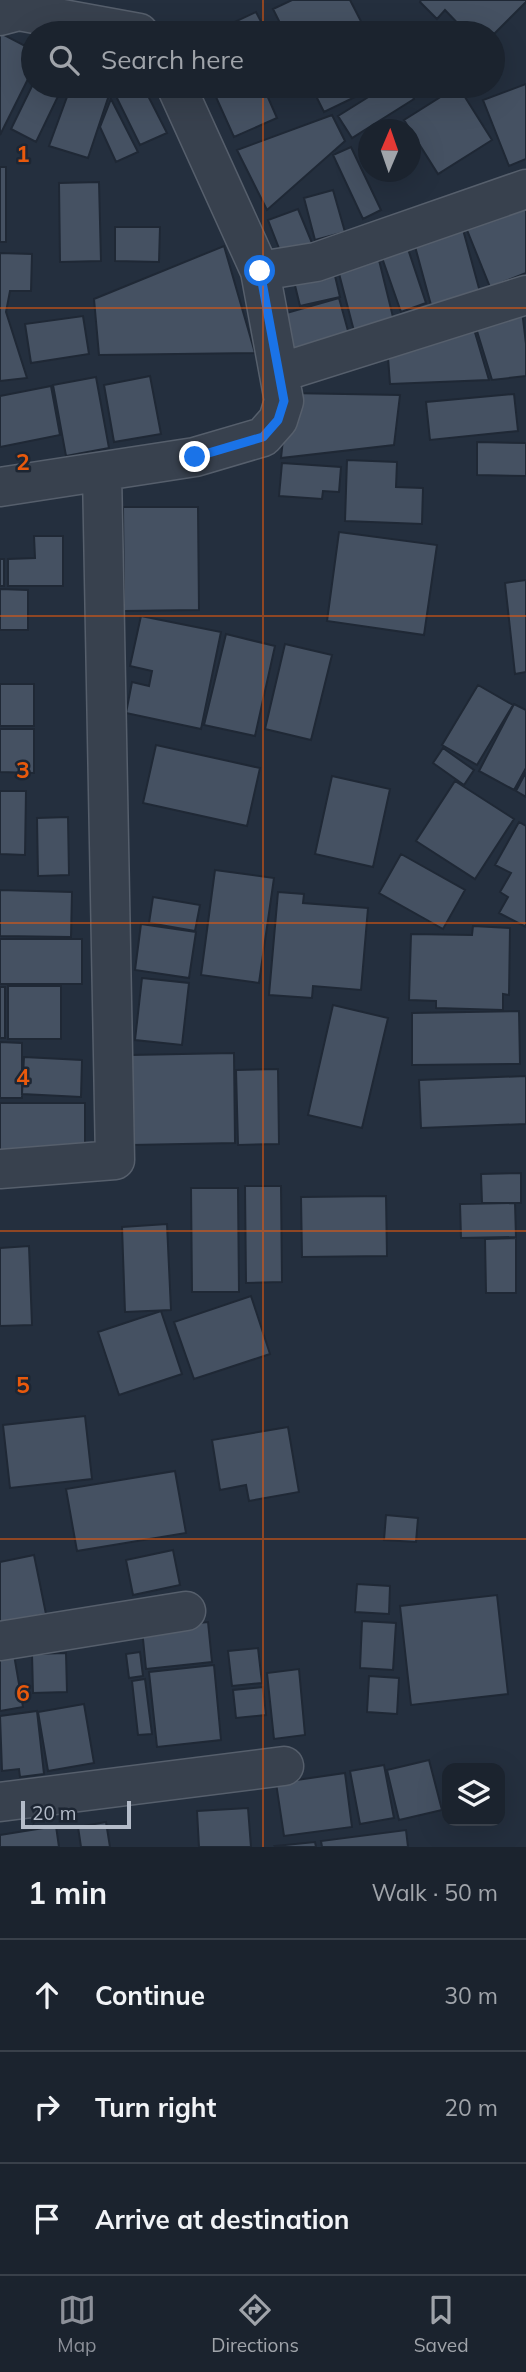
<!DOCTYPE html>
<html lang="en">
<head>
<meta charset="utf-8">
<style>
	:root { --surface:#1b232e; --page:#242b36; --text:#f1f3f6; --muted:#a0a4aa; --line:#39404a; --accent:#8c9099 }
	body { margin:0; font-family:Mulish,sans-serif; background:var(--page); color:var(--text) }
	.controls { position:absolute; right:21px; bottom:21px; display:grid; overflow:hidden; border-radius:14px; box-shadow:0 7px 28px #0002 }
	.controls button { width:63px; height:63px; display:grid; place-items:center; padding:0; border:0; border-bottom:2px solid var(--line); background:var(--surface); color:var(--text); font:35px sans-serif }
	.compass { position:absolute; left:358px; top:119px; width:63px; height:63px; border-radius:50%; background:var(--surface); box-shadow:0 7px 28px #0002; rotate:2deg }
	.scale { position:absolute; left:21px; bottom:18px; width:110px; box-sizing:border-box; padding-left:7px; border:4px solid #b4bcc9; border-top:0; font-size:19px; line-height:24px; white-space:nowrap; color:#b4bcc9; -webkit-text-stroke:5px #1d2633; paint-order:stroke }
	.stop { position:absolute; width:21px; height:21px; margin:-16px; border:5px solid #1a73e8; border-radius:50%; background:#fff }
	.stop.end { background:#1a73e8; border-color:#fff; box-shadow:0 2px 7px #0008 }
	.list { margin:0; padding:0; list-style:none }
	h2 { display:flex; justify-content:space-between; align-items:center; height:91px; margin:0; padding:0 28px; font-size:30px }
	h2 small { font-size:23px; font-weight:400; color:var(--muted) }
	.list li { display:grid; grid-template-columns:46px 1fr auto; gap:21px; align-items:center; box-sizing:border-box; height:112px; padding:0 28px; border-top:2px solid var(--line) }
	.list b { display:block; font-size:26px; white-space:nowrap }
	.list em { font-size:23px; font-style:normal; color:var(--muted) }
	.icon { flex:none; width:38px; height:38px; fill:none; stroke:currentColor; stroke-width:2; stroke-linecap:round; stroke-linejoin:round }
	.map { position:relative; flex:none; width:526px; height:1847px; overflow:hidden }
	.search { position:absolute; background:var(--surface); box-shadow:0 7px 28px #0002; left:21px; right:21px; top:21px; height:77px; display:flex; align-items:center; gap:18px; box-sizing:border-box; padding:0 24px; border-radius:38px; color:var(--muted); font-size:26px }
	.sheet { height:427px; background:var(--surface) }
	nav { display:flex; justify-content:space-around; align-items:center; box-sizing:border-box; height:98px; border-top:2px solid var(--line); background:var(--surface); font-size:19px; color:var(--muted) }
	nav a { display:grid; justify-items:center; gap:4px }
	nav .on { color:var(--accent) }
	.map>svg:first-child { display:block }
</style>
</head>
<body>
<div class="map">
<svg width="526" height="1847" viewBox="0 0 526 1847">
	<rect width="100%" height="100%" fill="#242f3e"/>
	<path fill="#455162" stroke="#1f2835" stroke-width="2" d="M292,0H350L367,33H285L273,9Z
		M421,0H526V2L493,35V33H467L445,10L437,19L420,2Z
		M256,12L267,33H211Z
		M0,33L33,50V69L0,135Z
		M33,84L63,86L36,142L11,129Z
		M526,84V159L509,166L483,100Z
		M71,86H112L88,158L49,146Z
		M122,86H143L167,133L140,145L113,90Z
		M211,86H263L277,118L234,137Z
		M311,86H378L324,112Z
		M386,86H406L414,99L352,138L338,116Z
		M458,86L492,140L438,174L404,120Z
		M111,99L138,152L116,162L100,127Z
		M332,115L345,141L267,210L237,150Z
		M351,147L381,210L363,219L333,155Z
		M0,167H6V242H0Z
		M99,182L101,261L60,262L59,183Z
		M333,190L345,232L315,240L304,198Z
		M526,201V273L490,287L465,225Z
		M298,209L312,243L282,256L268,220Z
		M462,226L480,292L431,305L413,239Z
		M115,227H160L159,262L115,261Z
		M406,243L426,303L401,312L380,252Z
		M224,246L255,353L99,355L94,299Z
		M377,252L394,321L354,331L336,262Z
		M0,253L32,254L31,291H10L6,312L27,378L0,381Z
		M331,259L340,297L300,306L291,269Z
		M339,298L350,338L293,354L283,314Z
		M521,302L526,344V376L492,380L473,318Z
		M83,316L89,354L31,363L25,324Z
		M471,319L489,380L390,384L387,344Z
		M150,376L161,434L114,442L104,385Z
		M96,377L109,448L66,456L53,385Z
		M51,386L60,435L0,447V396Z
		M288,393L400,395L394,445L281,458Z
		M514,394L518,431L430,440L426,402Z
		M477,442L526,443V476L477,475Z
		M347,460L397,462L396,487L423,488L422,524L345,521Z
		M282,463L341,467L339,492L323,491L322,499L279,496Z
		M123,507H198L199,610L124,611Z
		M339,532L437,545L424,635L327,621Z
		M34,536H63V586H8V559L35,558Z
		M0,559H4V586H0Z
		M526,580V672L515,674L505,583Z
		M0,589L28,590V630H0Z
		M141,616L221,632L201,729L126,713L132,682L149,686L152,671L130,666Z
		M226,634L275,646L255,736L204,725Z
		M285,644L332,655L311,740L265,729Z
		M0,684H34V726H0Z
		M478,685L513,705L477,765L442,745Z
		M514,704L526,710V768L514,790L479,771Z
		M0,729H34V773L0,772Z
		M156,745L260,768L247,826L143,803Z
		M443,748L474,770L464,785L433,763Z
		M526,772V797L516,791Z
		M332,776L390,789L373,867L315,854Z
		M455,781L514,819L475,879L416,841Z
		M0,791H26L25,855L0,854Z
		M68,817L69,875L38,876L37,818Z
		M519,822L526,826V927L499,913L508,897L500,892L511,873L495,865Z
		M401,854L465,890L443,929L379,893Z
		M215,870L274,878L259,983L201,975Z
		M0,890L72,892L71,937L0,936Z
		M278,892L304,894L303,903L368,908L361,990L313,986L312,998L269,995Z
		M153,897L200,905L195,931L149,923Z
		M141,924L196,932L189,978L135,970Z
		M473,926L510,928L509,995L503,994V1010L436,1008V1001L409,1000L411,934L472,935Z
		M0,939H82V984H0Z
		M142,978L189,983L182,1045L135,1040Z
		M8,986H61V1039H8Z
		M0,987H5V1038H0Z
		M333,1005L388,1018L362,1128L308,1115Z
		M519,1011L520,1064L412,1065V1013Z
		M0,1042L22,1043V1098H0Z
		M234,1053L235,1143L131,1145L130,1055Z
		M24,1057L82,1060L81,1097L22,1094Z
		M278,1069L279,1144L238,1145L236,1070Z
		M526,1076V1124L421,1128L419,1080Z
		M0,1103H85V1150H0Z
		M521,1173V1203H482L481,1174Z
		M245,1186H281L282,1282L246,1283Z
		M191,1188H238L239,1292H192Z
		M386,1196L387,1256L302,1257L301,1197Z
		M515,1203L516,1237L461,1238L460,1204Z
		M167,1224L171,1310L125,1312L122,1227Z
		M516,1238V1293H486L485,1239Z
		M29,1246L32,1325L0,1326V1248Z
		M251,1296L270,1354L194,1379L174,1322Z
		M161,1311L182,1374L119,1395L98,1332Z
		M85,1416L92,1479L10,1488L3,1425Z
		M288,1427L299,1492L249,1501L246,1485L220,1490L212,1440Z
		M175,1471L186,1533L77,1551L66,1489Z
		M386,1515L418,1518L416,1542L384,1540Z
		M173,1550L180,1585L133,1595L126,1560Z
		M34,1555L46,1614L0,1624V1562Z
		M357,1584L390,1586L389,1614L355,1612Z
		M497,1595L508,1694L411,1705L400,1606Z
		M362,1621L396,1623L393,1670L360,1668Z
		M208,1622L212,1662L146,1669L142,1629Z
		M258,1648L262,1683L232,1686L228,1651Z
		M13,1649L23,1707L0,1711V1651Z
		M140,1652L143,1676L129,1678L126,1654Z
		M66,1653L67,1692L33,1693L32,1654Z
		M214,1665L221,1740L157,1747L149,1672Z
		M299,1669L305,1735L274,1739L267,1673Z
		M369,1676L399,1678L397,1714L367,1712Z
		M145,1679L152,1734L138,1735L132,1681Z
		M263,1687L266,1715L236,1718L233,1690Z
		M84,1704L94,1763L48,1771L38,1712Z
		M37,1711L44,1774L20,1777L19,1769L2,1771L0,1716Z
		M429,1760L442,1810L399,1820L387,1770Z
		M384,1765L394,1818L360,1824L350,1771Z
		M345,1773L352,1827L284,1836L276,1783Z
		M248,1808L251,1847H199L197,1811Z
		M106,1822L110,1847H81L78,1827Z
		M56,1826L59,1847H0V1835Z
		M406,1830L408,1847H322L321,1841Z
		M315,1842L316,1847H276L275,1846Z"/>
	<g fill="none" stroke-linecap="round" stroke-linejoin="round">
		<g stroke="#565f6c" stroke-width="41">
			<path id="minor" d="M0,16L19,11L139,33
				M260,271L316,262L526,189
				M279,373L526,295
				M0,487L195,457L263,437L278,420L284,401L260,271L176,86
				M0,1169L115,1160L102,472
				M0,1641L186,1611
				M0,1802L284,1766"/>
		</g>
		<use href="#minor" stroke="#38414e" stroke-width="38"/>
	</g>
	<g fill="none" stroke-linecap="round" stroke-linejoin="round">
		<path stroke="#1a73e8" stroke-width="9" d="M195,457L263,437L278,420L284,401L260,271"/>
	</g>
	<path fill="none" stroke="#e8590c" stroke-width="2" stroke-opacity="0.55" d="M263,0V33M263,86V1847M0,308H526M0,616H526M0,923H526M0,1231H526M0,1539H526"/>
	<g font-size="23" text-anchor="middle" font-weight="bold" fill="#e8590c" stroke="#1d2633" stroke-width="5" stroke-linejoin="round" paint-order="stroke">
		<text x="23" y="162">1</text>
		<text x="23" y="470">2</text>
		<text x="23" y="778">3</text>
		<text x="23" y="1085">4</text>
		<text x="23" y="1393">5</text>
		<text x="23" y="1701">6</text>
	</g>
</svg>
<div class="controls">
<button><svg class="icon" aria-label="layers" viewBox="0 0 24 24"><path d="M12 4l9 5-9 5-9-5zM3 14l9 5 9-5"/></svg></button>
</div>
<svg class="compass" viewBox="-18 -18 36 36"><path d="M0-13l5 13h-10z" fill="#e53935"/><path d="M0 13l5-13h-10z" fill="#a0a4aa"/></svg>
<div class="scale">20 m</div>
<div class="stop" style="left:260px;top:271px"></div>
<div class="stop end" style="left:195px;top:457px"></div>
<div class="search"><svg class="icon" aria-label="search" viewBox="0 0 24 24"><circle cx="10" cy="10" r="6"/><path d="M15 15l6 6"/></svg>Search here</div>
</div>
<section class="sheet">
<h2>1 min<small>Walk · 50 m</small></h2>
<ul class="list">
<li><svg class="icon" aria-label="ahead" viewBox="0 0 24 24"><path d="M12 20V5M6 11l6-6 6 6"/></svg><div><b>Continue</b></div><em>30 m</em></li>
<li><svg class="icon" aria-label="right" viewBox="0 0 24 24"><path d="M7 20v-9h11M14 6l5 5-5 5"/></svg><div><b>Turn right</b></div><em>20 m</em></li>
<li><svg class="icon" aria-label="arrive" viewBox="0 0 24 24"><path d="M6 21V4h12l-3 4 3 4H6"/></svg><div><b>Arrive at destination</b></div></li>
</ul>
</section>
<nav>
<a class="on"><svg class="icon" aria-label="map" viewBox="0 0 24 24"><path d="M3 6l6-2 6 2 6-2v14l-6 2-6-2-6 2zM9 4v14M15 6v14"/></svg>Map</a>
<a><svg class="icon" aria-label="directions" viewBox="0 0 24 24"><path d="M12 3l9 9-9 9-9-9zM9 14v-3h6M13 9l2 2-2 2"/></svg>Directions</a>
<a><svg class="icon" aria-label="saved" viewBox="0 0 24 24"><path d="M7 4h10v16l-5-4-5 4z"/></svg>Saved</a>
</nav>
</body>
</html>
